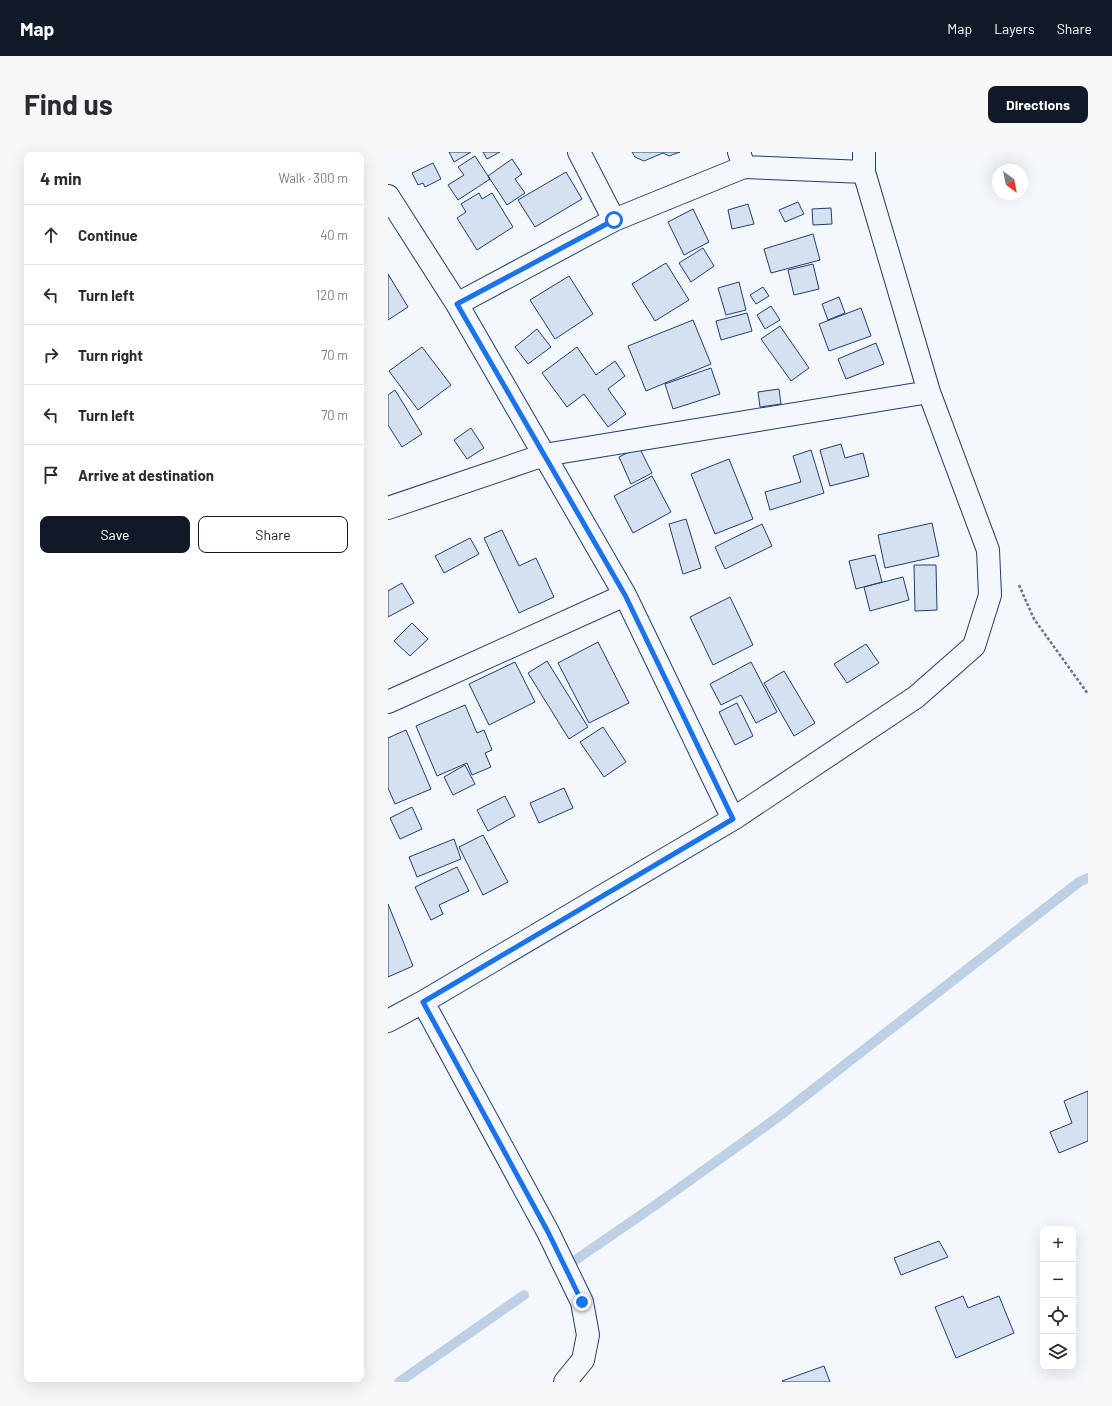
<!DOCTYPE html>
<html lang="en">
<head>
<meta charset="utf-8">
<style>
	:root { --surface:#fff; --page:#f7f7f7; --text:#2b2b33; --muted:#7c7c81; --line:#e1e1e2; --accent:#111827 }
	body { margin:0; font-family:Barlow,sans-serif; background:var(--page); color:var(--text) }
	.controls { position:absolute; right:12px; bottom:12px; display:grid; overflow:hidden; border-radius:8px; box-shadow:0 4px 16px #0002 }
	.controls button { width:36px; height:36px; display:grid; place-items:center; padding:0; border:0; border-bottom:1px solid var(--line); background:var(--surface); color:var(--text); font:20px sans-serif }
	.compass { position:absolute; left:604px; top:12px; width:36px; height:36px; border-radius:50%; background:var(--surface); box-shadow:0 4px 16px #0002; rotate:148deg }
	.stop { position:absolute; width:12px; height:12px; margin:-9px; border:3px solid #1a73e8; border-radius:50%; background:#fff }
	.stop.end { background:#1a73e8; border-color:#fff; box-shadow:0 1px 4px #0008 }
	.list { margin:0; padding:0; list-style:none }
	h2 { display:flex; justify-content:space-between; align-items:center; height:52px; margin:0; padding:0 16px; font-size:17px }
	h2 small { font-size:13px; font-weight:400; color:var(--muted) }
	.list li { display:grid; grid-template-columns:26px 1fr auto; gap:12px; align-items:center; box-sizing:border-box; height:60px; padding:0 16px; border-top:1px solid var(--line) }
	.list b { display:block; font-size:15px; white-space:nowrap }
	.list em { font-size:13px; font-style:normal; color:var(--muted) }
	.actions { display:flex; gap:8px; padding:12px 16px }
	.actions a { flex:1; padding:9px 0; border:1px solid var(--accent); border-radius:8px; text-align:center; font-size:14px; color:var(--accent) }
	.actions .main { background:var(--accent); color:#fff }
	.icon { flex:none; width:22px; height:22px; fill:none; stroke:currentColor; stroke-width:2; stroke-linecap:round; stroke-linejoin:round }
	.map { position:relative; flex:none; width:700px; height:1230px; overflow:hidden; border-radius:8px }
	header { display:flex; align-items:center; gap:24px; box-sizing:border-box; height:56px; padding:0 20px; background:var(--accent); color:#fff }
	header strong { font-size:19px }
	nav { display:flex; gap:22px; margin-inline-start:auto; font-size:14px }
	.intro { display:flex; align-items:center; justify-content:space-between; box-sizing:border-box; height:96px; padding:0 24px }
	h1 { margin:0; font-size:28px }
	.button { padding:10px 18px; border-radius:8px; background:var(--accent); color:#fff; font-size:14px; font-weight:700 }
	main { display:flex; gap:24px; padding:0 24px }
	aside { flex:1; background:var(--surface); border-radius:8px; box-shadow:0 4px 16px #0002 }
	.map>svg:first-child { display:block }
</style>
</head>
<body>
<header>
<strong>Map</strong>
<nav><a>Map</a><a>Layers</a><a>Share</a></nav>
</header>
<div class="intro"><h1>Find us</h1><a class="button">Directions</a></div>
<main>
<aside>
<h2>4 min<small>Walk · 300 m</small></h2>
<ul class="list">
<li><svg class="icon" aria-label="ahead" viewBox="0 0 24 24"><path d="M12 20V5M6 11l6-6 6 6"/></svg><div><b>Continue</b></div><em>40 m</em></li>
<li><svg class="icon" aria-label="left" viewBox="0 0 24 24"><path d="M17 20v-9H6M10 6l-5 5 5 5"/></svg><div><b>Turn left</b></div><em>120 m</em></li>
<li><svg class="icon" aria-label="right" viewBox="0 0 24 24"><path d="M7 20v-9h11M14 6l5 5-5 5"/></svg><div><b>Turn right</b></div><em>70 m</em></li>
<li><svg class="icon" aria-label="left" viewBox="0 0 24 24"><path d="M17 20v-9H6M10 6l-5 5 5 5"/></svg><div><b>Turn left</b></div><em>70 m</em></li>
<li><svg class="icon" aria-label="arrive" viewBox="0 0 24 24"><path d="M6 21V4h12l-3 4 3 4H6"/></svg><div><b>Arrive at destination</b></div></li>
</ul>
<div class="actions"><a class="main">Save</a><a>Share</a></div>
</aside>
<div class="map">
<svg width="700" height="1230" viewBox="0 0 700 1230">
	<rect width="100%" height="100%" fill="#f4f7fb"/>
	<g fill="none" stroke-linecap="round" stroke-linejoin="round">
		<path stroke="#bed0e5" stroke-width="10" d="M186,1109L269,1052L390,965L691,730L700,726
			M11,1230L136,1143"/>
	</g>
	<path fill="#d5e0f0" stroke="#1d3f73" d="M61,0H83L66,10Z
		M95,0H112L99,7Z
		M244,0H292L281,4L275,1L256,9L247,5Z
		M87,4L102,27L70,48L60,33L76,23L70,15Z
		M124,7L134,22L127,27L137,41L119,53L100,24Z
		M45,11L53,27L37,35L35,31L30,33L24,21Z
		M178,20L194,47L147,75L130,48Z
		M91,41L94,47L104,41L125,75L89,98L69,66L78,60L73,52Z
		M410,50L416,62L397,70L391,58Z
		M360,52L366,72L344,77L340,58Z
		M443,56L444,72L425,73L424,57Z
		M305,57L321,90L296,103L280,70Z
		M425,82L432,108L383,121L376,97Z
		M315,96L326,114L303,130L291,111Z
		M278,111L301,148L267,169L244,132Z
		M425,112L431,137L406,143L400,118Z
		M0,122L20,155L0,168Z
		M181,124L205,162L167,187L142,148Z
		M351,130L358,158L338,163L330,136Z
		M375,135L381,144L368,152L362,143Z
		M451,145L457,161L440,168L434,152Z
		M383,154L392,168L377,177L369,163Z
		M473,156L483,184L441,199L431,172Z
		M359,161L364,179L333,188L328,169Z
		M305,168L323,212L258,239L240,194Z
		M392,174L421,216L403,229L373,187Z
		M149,177L163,195L140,212L127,195Z
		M488,191L496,212L458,227L450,207Z
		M34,195L63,233L30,258L1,219Z
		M189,195L208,223L227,209L237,224L220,237L238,262L220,275L196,242L179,255L154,221Z
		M323,216L332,242L285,257L277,232Z
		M391,237L393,252L372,255L370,240Z
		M7,238L34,282L14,295L0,273V243Z
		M83,276L96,296L79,307L66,288Z
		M453,292L457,306L475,301L481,324L442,334L432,298Z
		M251,295L264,321L243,332L231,305Z
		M423,298L436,341L382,358L377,340L413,330L405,304Z
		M341,307L365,367L327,382L303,322Z
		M264,324L283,360L245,381L226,344Z
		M298,367L313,416L295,422L281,372Z
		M544,371L551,404L497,416L490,383Z
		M374,372L384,394L337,417L327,395Z
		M114,378L131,414L148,406L166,445L131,461L96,386Z
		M82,386L91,402L56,421L47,404Z
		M487,403L494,430L468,437L461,409Z
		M526,413H548L549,458L527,459Z
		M515,425L521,448L482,459L476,435Z
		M14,431L26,451L0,465V439Z
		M342,445L365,493L325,513L302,465Z
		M24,471L40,487L22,504L6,489Z
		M210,490L241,551L201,571L170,511Z
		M478,492L491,511L459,531L446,512Z
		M159,509L200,575L181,587L140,521Z
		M127,510L147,550L101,573L81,532Z
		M363,510L389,560L368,571L353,543L333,553L322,532Z
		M396,519L427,571L406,584L376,531Z
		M349,551L365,584L347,593L331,560Z
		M77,553L89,581L96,578L104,598L97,601L103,615L84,623L79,611L49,624L28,574Z
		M215,575L238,610L216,625L192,590Z
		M18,578L43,637L7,652L0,636V586Z
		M77,613L87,632L65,643L56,625Z
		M176,636L185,656L151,671L142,651Z
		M117,644L127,664L100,679L89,658Z
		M24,655L34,677L12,687L2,666Z
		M95,683L120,730L95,743L71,695Z
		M66,687L73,707L29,725L21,705Z
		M69,715L81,739L51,753L55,762L43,768L27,735Z
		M0,752L25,814L0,825Z
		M700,939V989L671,1001L662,980L684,971L676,949Z
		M551,1089L560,1105L513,1123L506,1106Z
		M575,1144L580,1156L611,1144L626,1181L568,1206L547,1155Z
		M436,1214L442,1230H395L394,1229Z"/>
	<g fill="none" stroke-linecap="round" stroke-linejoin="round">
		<g stroke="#1d3f73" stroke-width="24">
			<path id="minor" d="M191,0L226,68L356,15
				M351,0L356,15L476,20
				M0,44L69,152L237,443L345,667
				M69,152L226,68
				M0,356L156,303L541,240
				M0,550L237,443
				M35,850L160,1080L194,1150L200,1183L195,1208L177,1230
				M0,869L35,850L345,667L528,545L586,494L602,443L600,398L541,240L476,20V0"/>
		</g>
		<path stroke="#5e769c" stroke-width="2.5" stroke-dasharray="3 2" stroke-linecap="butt" d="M631,433L646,467L700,542"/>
		<use href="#minor" stroke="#f4f7fb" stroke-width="22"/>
	</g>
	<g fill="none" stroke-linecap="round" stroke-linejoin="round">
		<path stroke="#1a73e8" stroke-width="5" d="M194,1150L160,1080L35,850L345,667L237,443L69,152L226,68"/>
	</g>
</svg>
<div class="controls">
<button>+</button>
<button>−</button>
<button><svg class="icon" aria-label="locate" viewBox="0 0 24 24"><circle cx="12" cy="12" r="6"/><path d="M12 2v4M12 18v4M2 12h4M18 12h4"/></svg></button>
<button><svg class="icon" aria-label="layers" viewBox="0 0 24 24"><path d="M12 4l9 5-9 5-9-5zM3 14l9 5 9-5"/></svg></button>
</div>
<svg class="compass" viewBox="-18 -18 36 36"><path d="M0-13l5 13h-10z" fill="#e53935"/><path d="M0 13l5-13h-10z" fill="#7c7c81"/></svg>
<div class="stop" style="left:226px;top:68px"></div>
<div class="stop end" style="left:194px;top:1150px"></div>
</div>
</main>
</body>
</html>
